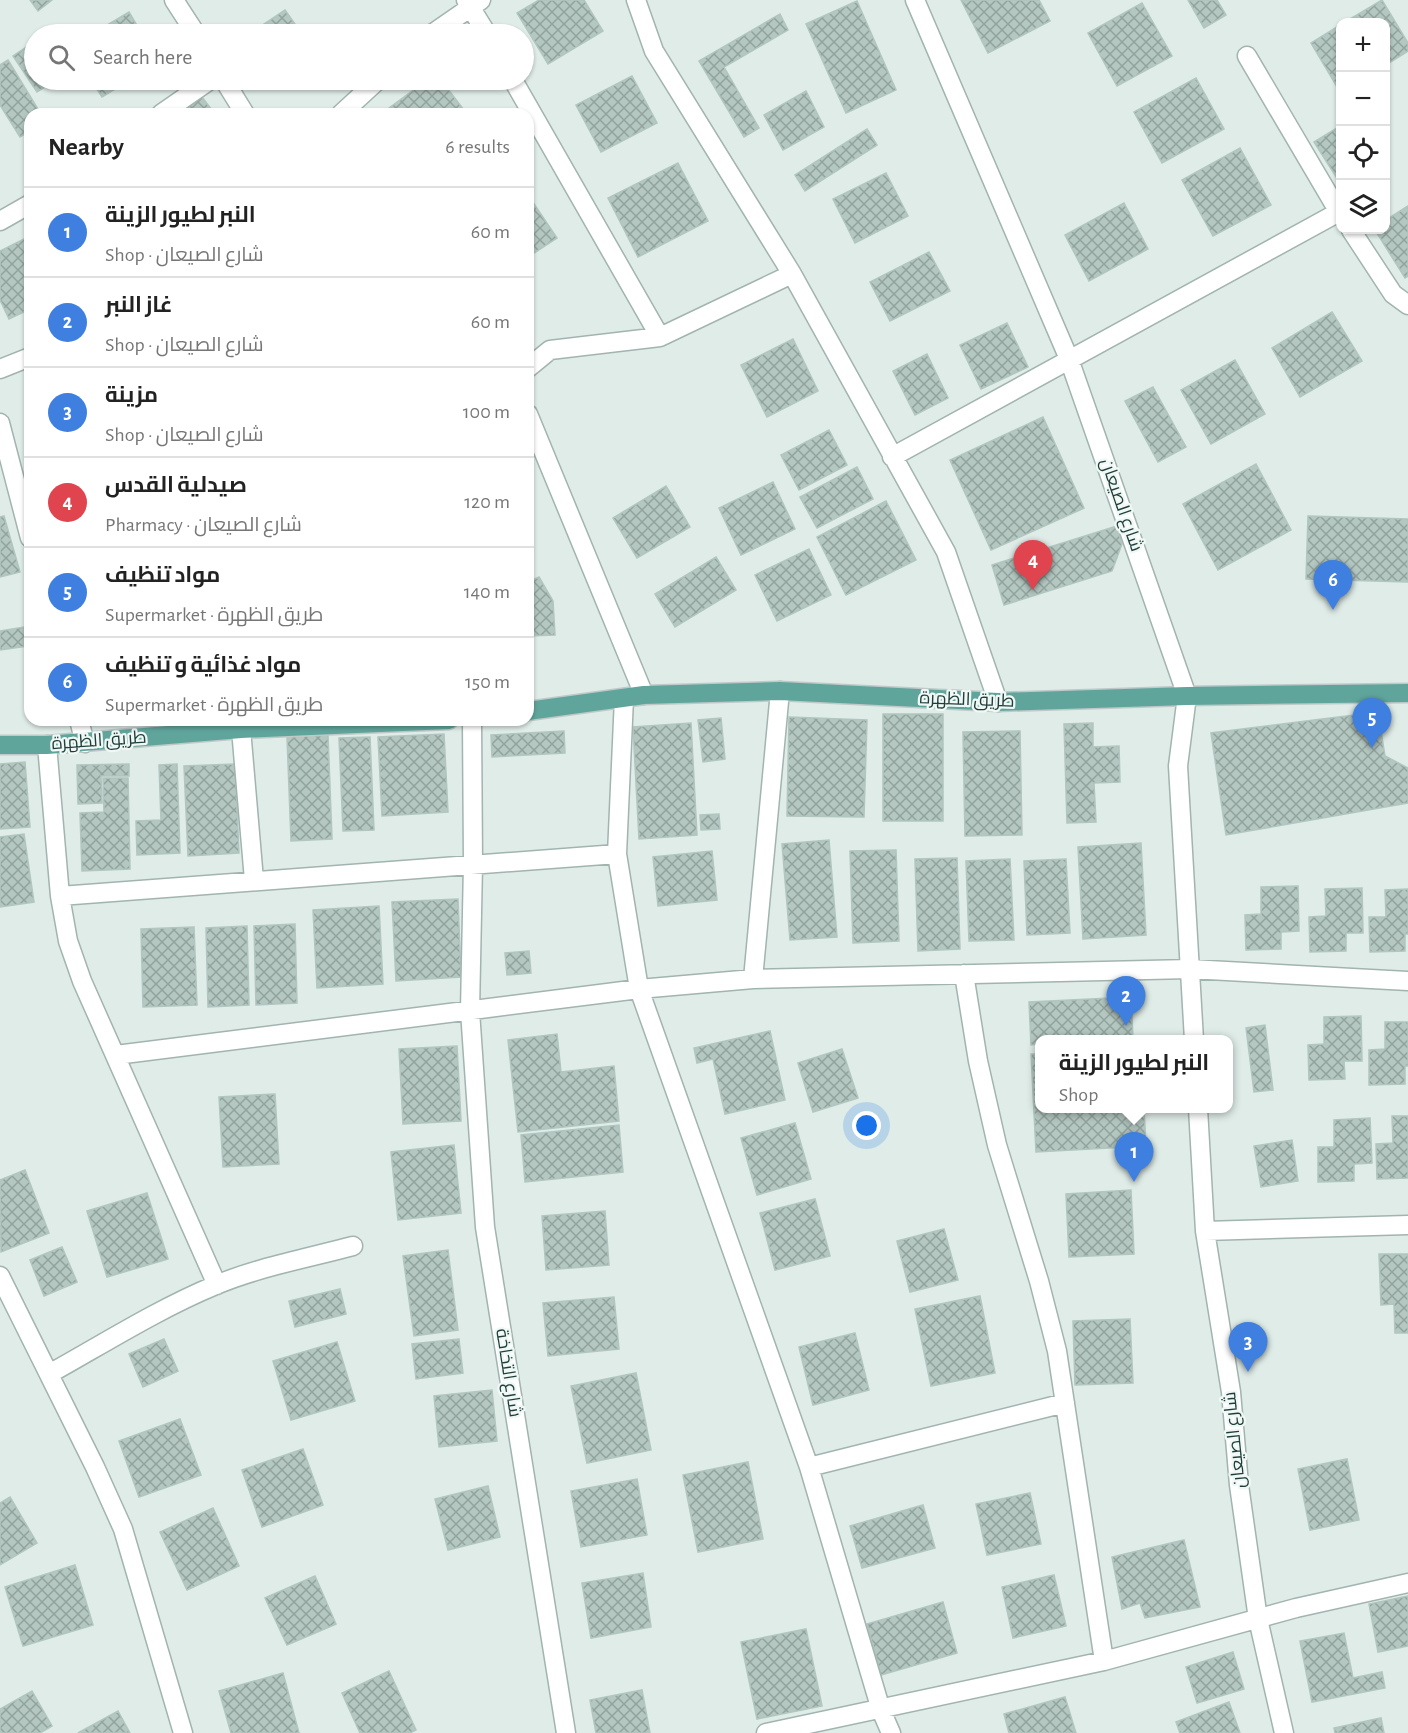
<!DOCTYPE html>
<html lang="en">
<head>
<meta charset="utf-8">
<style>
	:root { --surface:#fff; --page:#f6f6f6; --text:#222; --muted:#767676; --line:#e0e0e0; --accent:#111827 }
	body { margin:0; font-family:"Alegreya Sans",Cairo,sans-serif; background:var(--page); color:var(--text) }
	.controls { position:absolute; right:18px; top:18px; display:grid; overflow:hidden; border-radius:12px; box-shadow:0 2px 4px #0004 }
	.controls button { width:54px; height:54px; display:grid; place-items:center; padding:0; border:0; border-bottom:2px solid var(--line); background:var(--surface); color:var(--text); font:30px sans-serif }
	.you { position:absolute; left:867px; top:1126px; width:21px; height:21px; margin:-15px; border:4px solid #fff; border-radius:50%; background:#1a73e8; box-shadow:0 0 0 9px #1a73e833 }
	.badge { display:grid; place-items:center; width:39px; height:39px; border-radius:50%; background:var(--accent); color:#fff; font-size:20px; font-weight:700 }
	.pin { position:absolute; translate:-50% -50px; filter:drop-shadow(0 2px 3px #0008) }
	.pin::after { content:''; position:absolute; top:32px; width:21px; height:18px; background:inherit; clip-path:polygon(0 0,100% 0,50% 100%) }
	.popup { position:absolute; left:1035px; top:1035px; width:198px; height:78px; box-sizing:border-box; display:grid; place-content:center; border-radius:12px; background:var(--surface); filter:drop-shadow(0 2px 4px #0005); font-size:20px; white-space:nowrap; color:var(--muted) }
	.popup b { font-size:22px; color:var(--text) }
	.popup::after { content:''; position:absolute; left:50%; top:100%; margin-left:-12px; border:12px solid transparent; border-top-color:var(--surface) }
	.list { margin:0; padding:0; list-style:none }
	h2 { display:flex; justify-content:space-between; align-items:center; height:78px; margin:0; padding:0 24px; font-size:26px }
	h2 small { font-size:20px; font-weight:400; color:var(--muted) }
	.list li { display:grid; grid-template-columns:39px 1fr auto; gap:18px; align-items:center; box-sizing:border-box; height:90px; padding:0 24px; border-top:2px solid var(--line) }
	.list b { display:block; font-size:22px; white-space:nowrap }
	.list p { margin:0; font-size:20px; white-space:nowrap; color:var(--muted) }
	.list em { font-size:20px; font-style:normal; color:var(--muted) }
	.icon { flex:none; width:33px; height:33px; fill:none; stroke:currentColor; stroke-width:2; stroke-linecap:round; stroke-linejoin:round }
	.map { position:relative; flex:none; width:1408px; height:1733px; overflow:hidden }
	.search { position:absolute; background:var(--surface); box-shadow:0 2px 4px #0004; left:24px; top:24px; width:510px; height:66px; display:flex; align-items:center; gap:15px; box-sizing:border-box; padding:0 21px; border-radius:33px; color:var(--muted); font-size:22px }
	.panel { position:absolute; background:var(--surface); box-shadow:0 2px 4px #0004; left:24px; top:108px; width:510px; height:618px; border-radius:18px }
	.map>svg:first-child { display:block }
</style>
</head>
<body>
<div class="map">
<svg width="1408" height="1733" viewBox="0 0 1408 1733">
	<defs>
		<pattern id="building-cross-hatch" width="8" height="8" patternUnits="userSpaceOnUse" patternTransform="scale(1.5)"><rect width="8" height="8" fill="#b4c7c1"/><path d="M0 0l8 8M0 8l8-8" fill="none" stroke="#92a39e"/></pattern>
	</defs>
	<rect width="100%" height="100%" fill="#dfece8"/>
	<path fill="url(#building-cross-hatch)" stroke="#b1c6c0" stroke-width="1.5" d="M30,0H52L38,11Z
		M539,0H584L603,31L548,64L517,13Z
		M961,0H1039L1050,21L988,53Z
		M1188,0H1217L1226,15L1204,28Z
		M1382,0L1408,43V51L1386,65V22H1345Z
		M857,1L896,90L846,113L806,24Z
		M1142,3L1172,56L1117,86L1088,33Z
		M285,10L302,34H249Z
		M129,12L142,34H92Z
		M780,14L788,30L724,67L759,128L744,137L699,61Z
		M1340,25V92L1311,43Z
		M34,42V80H56L37,92L13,56Z
		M8,60L41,114H30V131L20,137L0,105V65Z
		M632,76L657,123L601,152L576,105Z
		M1196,78L1224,129L1162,163L1134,112Z
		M91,80H130L102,97Z
		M262,80H279L268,88Z
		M427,80H441L467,114H381Z
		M806,91L824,127L783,150L764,115Z
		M202,97L215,114H178Z
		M1340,126V183L1314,142Z
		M867,129L877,145L805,191L795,175Z
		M1240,148L1271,205L1213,236L1182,180Z
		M678,163L708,221L638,257L608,198Z
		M886,173L908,216L855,243L833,199Z
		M528,195L557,238L528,257Z
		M1124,203L1148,249L1089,281L1065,235Z
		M1408,206V276L1405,278L1375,230H1386V220Z
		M30,236V309L9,319L0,300V251Z
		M929,252L950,291L890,321L870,282Z
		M1332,312L1362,361L1300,397L1272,348Z
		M1007,323L1028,367L981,389L960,345Z
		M793,339L818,391L767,417L741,365Z
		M927,354L948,398L915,415L893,371Z
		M1235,360L1265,414L1211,444L1181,390Z
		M1153,387L1186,447L1158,462L1125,401Z
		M1043,417L1084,508L991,550L950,460Z
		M829,430L847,465L799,490L781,455Z
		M1256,464L1291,530L1218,570L1183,504Z
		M857,467L873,499L817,528L800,497Z
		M773,482L795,529L741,555L719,508Z
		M666,486L690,527L637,558L613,518Z
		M886,501L916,560L846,595L817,537Z
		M4,516L20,572L0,577V517Z
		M1308,516L1408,519V582L1306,579Z
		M1117,526L1122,544L1112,571L1004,605L992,565Z
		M809,549L831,595L777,621L755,575Z
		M716,557L736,590L675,627L655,594Z
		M539,577L553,601L555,635L528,636V582Z
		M24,627L27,646L0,650V631Z
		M1378,712L1385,756L1408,768V803L1226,835L1211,733Z
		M883,714H943V821H883Z
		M789,717L867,720L864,817L787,816Z
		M721,718L725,759L703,762L698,720Z
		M691,723L697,835L639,839L633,727Z
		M1093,723V747L1119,746L1120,782L1094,783L1096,822L1067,823L1064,724Z
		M564,731L565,753L492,757L491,735Z
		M1020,731L1022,835L965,836L963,732Z
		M444,734L448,812L382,816L378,737Z
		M328,735L332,839L291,841L287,737Z
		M370,737L374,830L343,831L339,738Z
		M25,762L30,827L0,829V764Z
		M129,764V776H101L102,803L78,804L77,765Z
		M177,764L180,853L137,855L136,821L161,820L159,765Z
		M235,764L239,853L188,856L184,766Z
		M103,778H128L130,869L82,871L80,813L104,812Z
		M719,814L720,829L701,830L700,815Z
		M24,834L34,902L0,907V837Z
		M829,840L837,937L790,940L782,844Z
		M1141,843L1146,935L1083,939L1078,847Z
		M896,850L899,941L853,943L850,851Z
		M712,851L717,900L658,906L653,857Z
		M957,858L960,949L918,951L915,859Z
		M1010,859L1014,940L969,941L966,861Z
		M1066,859L1070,933L1027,935L1024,861Z
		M1298,886L1299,931L1281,932V949L1246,950L1245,915L1261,914V887Z
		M1362,888L1363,933H1346V951L1310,952L1309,917L1326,916L1325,889Z
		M1408,889V934H1405V951L1370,952L1369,917H1386L1385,890Z
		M458,899L461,977L396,981L392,902Z
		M379,906L383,984L317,988L313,910Z
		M295,924L297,1003L256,1005L254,926Z
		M247,926L249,1005L208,1007L206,928Z
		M194,927L197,1005L143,1007L141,929Z
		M529,951L531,973L507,975L505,953Z
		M1131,997L1133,1039L1040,1040V1044L1031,1045L1029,1002Z
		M1361,1016L1362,1061H1344L1345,1079L1309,1080L1308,1045L1324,1044V1017Z
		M1385,1022H1408V1066H1405V1084L1369,1085V1050L1385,1049Z
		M1265,1025L1273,1090L1254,1092L1246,1028Z
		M770,1031L785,1100L725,1114L713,1059L697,1063L694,1048Z
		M557,1034L561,1072L614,1066L619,1121L518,1132L508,1040Z
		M457,1046L461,1121L403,1124L399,1049Z
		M842,1049L858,1098L813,1112L798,1063Z
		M1031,1054H1040V1108H1144L1146,1146L1036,1152Z
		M275,1094L279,1164L223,1167L219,1097Z
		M1392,1116H1408V1178L1377,1179L1376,1144L1393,1143Z
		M1370,1118L1372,1163L1354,1164V1181L1318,1182V1147H1334V1120Z
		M795,1123L811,1179L757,1195L741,1138Z
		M619,1125L623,1172L525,1182L521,1135Z
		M1292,1140L1298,1181L1261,1187L1254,1146Z
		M454,1145L461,1213L398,1220L391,1152Z
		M25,1170L49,1233L1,1252L0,1180Z
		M1131,1190L1134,1254L1069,1257L1066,1194Z
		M147,1193L168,1259L107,1277L87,1211Z
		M815,1199L830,1256L775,1270L760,1213Z
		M605,1211L609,1265L546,1270L542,1216Z
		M944,1229L958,1280L910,1292L897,1241Z
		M62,1247L77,1282L44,1296L30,1260Z
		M448,1250L458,1330L414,1336L403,1256Z
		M1379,1254H1408V1333H1395L1394,1304L1381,1305Z
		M340,1289L346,1314L295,1327L289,1301Z
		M980,1296L995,1373L931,1386L915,1309Z
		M614,1297L619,1349L548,1356L543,1303Z
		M1130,1319L1133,1383L1075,1385L1073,1321Z
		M855,1333L869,1390L813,1405L799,1347Z
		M164,1339L178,1371L143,1387L129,1354Z
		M459,1339L463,1373L416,1379L412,1344Z
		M337,1342L355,1401L291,1420L273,1361Z
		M636,1373L651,1450L587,1463L571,1386Z
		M492,1390L497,1441L439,1447L434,1396Z
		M180,1419L201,1475L139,1497L119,1441Z
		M303,1449L323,1505L262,1527L242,1470Z
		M1347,1459L1359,1520L1310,1530L1298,1469Z
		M748,1462L763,1539L698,1552L683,1475Z
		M637,1479L647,1535L581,1547L571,1491Z
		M488,1486L500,1537L448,1550L435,1499Z
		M1030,1493L1041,1544L987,1555L976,1504Z
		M10,1497L37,1543L0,1565V1503Z
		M923,1505L935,1548L862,1568L850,1526Z
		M213,1508L239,1566L187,1590L160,1532Z
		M1184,1540L1200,1607L1145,1618L1140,1603L1122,1609L1112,1557Z
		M75,1565L93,1625L23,1646L5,1587Z
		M643,1573L651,1627L591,1638L582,1583Z
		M1054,1575L1066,1626L1013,1638L1002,1587Z
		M315,1576L336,1624L287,1645L265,1598Z
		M1408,1596V1646L1378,1652L1369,1604Z
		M943,1602L957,1653L881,1675L867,1624Z
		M806,1629L822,1706L757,1719L741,1642Z
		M1344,1633L1353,1678L1382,1672L1385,1688L1312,1702L1300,1641Z
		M1233,1652L1244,1689L1197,1703L1186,1667Z
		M389,1671L416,1730L410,1733H360L342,1693Z
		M283,1673L299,1733H231L219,1691Z
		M642,1690L650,1733H596L590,1700Z
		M32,1691L52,1726L40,1733H0V1709Z
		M1065,1697L1076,1733H1009L1004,1714Z
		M1229,1702L1240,1733H1180L1176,1722Z
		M118,1711L130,1733H78Z
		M1381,1718L1384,1733H1335L1334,1728Z"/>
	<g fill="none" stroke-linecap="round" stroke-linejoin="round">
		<g stroke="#a2b4b0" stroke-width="21">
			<path id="minor" d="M174,0L196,34
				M466,0L487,34
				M636,0L654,51L792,274L946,552L998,702
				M915,0L1069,359L1187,696L1178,766L1194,1040
				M432,34L481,0
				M1247,56L1340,214
				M224,80L245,114
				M513,80L660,337L792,274
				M161,114L210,80
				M341,114L378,80
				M0,221L30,204
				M1351,230L1393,294L1408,305
				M528,368L550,350L660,337
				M0,369L30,357
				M528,414L644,695
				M0,423L30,538
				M892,457L1339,212
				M624,698L617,854L639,989L809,1467L881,1710L891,1733
				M79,720L85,743
				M472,720L473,864L470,1011L485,1227L566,1733
				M241,729L254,880
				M47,745L60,896L68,941L82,981L217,1285
				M60,896L617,854
				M964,974L978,1061L997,1145L1039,1281L1057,1351L1104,1661
				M753,979L780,691
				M116,1055L639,989L753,979L1190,969L1408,981
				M1198,1108L1205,1231L1231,1392L1239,1485L1258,1619L1284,1733
				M1205,1231L1408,1225
				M0,1276L95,1467L123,1529L183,1733
				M49,1374C103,1344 158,1309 216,1285C259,1267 308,1258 353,1246
				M809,1467L1065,1403
				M766,1733L1104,1661L1296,1608L1408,1583"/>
		</g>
		<g stroke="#c0c9c8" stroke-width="21">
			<path id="major" d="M528,711L644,695L780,691L998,702L1187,696L1408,693
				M0,745H47L241,729L449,720"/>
		</g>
		<use href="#minor" stroke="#fff" stroke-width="18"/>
		<use href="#major" stroke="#60a59c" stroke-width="18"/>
	</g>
	<g text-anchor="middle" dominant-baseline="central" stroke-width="4.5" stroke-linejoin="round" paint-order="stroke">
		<g font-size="18" fill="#1f3d39" stroke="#f0f8f5">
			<text transform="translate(1121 505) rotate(71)">شارع الصيعان</text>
			<text transform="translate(967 700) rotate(2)">طريق الظهرة</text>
			<text transform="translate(99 741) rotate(-4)">طريق الظهرة</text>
			<text transform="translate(508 1373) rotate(81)">شارع التخاخة</text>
			<text transform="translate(1235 1440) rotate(-96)">شارع الصيعان</text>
		</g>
	</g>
</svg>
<div class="controls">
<button>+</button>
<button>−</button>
<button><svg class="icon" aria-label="locate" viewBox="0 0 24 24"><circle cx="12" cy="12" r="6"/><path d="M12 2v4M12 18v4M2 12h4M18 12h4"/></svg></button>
<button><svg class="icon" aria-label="layers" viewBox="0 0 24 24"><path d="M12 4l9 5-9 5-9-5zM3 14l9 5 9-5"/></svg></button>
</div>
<div class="you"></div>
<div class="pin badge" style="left:1134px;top:1182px;background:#3f7fe0">1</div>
<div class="popup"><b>النبر لطيور الزينة</b>Shop</div>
<div class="pin badge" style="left:1126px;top:1026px;background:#3f7fe0">2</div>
<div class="pin badge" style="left:1248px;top:1372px;background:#3f7fe0">3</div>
<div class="pin badge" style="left:1033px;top:590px;background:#e0444e">4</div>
<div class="pin badge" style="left:1372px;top:748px;background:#3f7fe0">5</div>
<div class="pin badge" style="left:1333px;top:610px;background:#3f7fe0">6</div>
<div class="search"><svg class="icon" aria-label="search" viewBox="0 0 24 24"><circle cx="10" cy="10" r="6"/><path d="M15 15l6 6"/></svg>Search here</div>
<section class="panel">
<h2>Nearby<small>6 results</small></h2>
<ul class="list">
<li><span class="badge" style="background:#3f7fe0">1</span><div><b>النبر لطيور الزينة</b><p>Shop · شارع الصيعان</p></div><em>60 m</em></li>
<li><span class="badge" style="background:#3f7fe0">2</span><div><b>غاز النبر</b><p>Shop · شارع الصيعان</p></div><em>60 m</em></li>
<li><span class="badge" style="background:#3f7fe0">3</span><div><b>مزينة</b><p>Shop · شارع الصيعان</p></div><em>100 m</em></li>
<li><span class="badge" style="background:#e0444e">4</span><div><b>صيدلية القدس</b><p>Pharmacy · شارع الصيعان</p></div><em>120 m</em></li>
<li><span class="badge" style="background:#3f7fe0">5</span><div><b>مواد تنظيف</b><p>Supermarket · طريق الظهرة</p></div><em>140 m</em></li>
<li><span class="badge" style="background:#3f7fe0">6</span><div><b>مواد غذائية و تنظيف</b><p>Supermarket · طريق الظهرة</p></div><em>150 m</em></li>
</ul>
</section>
</div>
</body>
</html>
